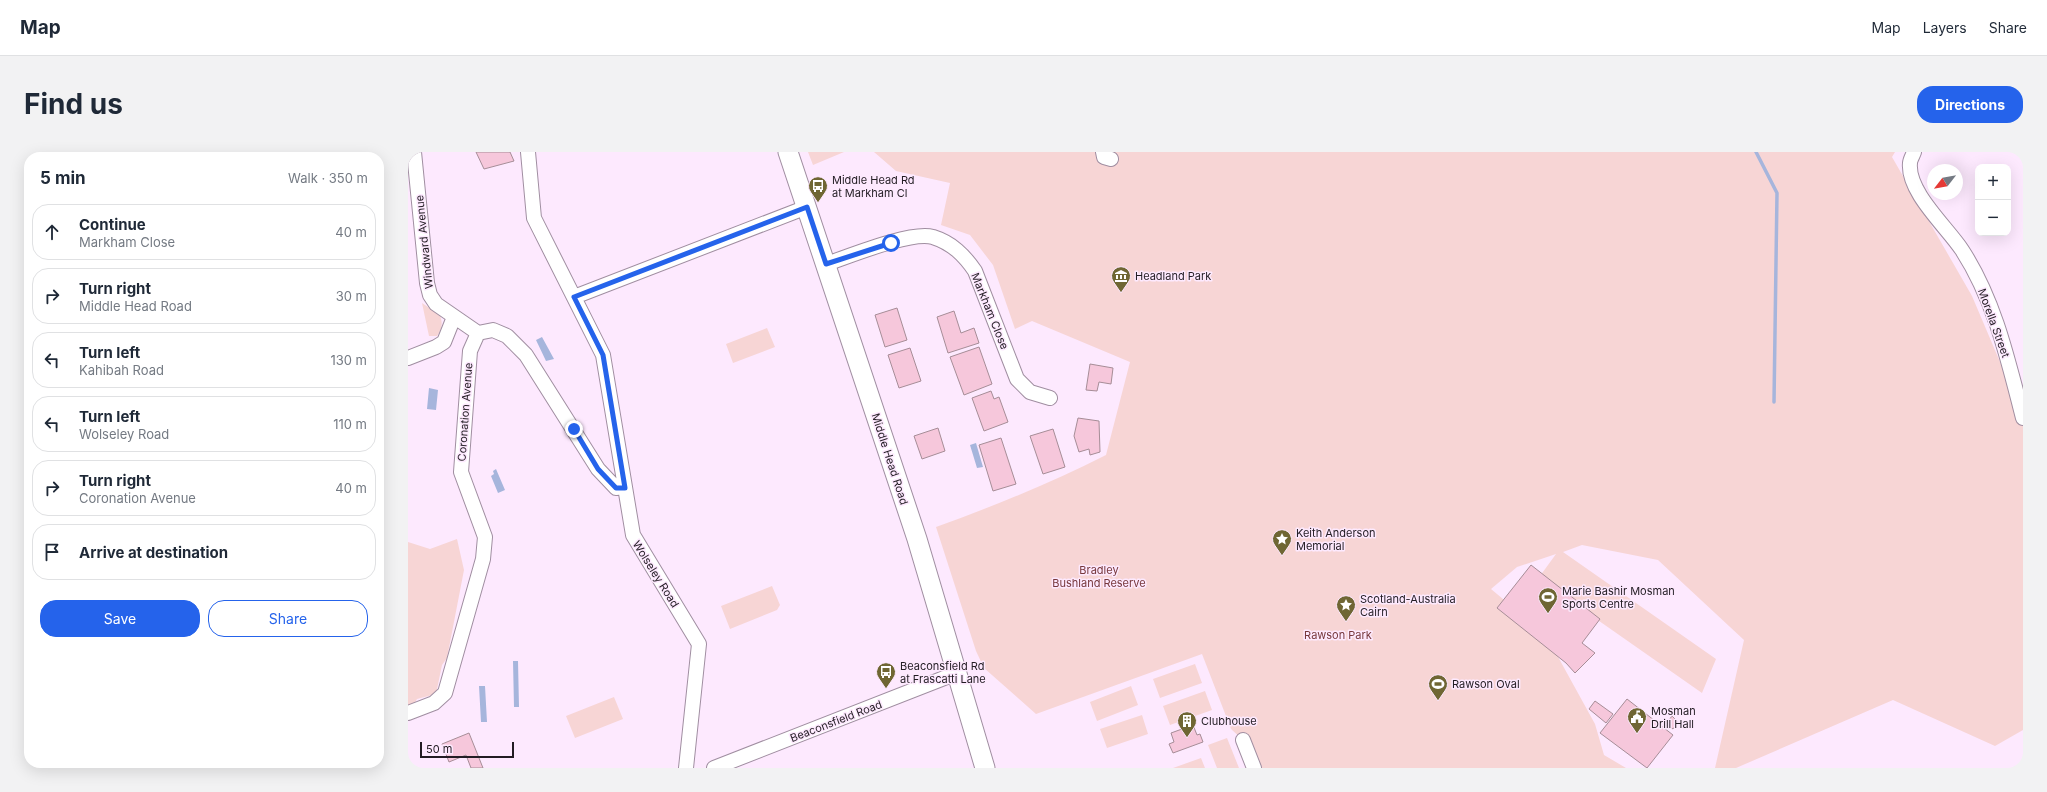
<!DOCTYPE html>
<html lang="en">
<head>
<meta charset="utf-8">
<style>
	:root { --surface:#fff; --page:#f2f2f3; --text:#1f2937; --muted:#747a83; --line:#e0e1e3; --accent:#2563eb }
	body { margin:0; font-family:Inter,sans-serif; background:var(--page); color:var(--text) }
	.controls { position:absolute; right:12px; top:12px; display:grid; overflow:hidden; border-radius:8px; box-shadow:0 4px 16px #0002 }
	.controls button { width:36px; height:36px; display:grid; place-items:center; padding:0; border:0; border-bottom:1px solid var(--line); background:var(--surface); color:var(--text); font:20px sans-serif }
	.compass { position:absolute; left:1519px; top:12px; width:36px; height:36px; border-radius:50%; background:var(--surface); box-shadow:0 4px 16px #0002; rotate:239deg }
	.scale { position:absolute; left:12px; bottom:10px; width:94px; box-sizing:border-box; padding-left:4px; border:2px solid #221c23; border-top:0; font-size:11px; line-height:14px; white-space:nowrap; color:#221c23; -webkit-text-stroke:3px #fde9fe; paint-order:stroke }
	.stop { position:absolute; width:12px; height:12px; margin:-9px; border:3px solid #2563eb; border-radius:50%; background:#fff }
	.stop.end { background:#2563eb; border-color:#fff; box-shadow:0 1px 4px #0008 }
	.list { margin:0; padding:0; list-style:none }
	h2 { display:flex; justify-content:space-between; align-items:center; height:52px; margin:0; padding:0 16px; font-size:17px }
	h2 small { font-size:13px; font-weight:400; color:var(--muted) }
	.list li { display:grid; grid-template-columns:26px 1fr auto; gap:12px; align-items:center; box-sizing:border-box; height:56px; margin:0 8px 8px; padding:0 8px; border:1px solid var(--line); border-radius:16px }
	.list b { display:block; font-size:15px; white-space:nowrap }
	.list p { margin:0; font-size:13px; white-space:nowrap; color:var(--muted) }
	.list em { font-size:13px; font-style:normal; color:var(--muted) }
	.actions { display:flex; gap:8px; padding:12px 16px }
	.actions a { flex:1; padding:9px 0; border:1px solid var(--accent); border-radius:16px; text-align:center; font-size:14px; color:var(--accent) }
	.actions .main { background:var(--accent); color:#fff }
	.icon { flex:none; width:22px; height:22px; fill:none; stroke:currentColor; stroke-width:2; stroke-linecap:round; stroke-linejoin:round }
	.map { position:relative; flex:none; width:1615px; height:616px; overflow:hidden; border-radius:16px }
	header { display:flex; align-items:center; gap:24px; box-sizing:border-box; height:56px; padding:0 20px; background:var(--surface); border-bottom:1px solid var(--line) }
	header strong { font-size:19px }
	nav { display:flex; gap:22px; margin-inline-start:auto; font-size:14px }
	.intro { display:flex; align-items:center; justify-content:space-between; box-sizing:border-box; height:96px; padding:0 24px }
	h1 { margin:0; font-size:28px }
	.button { padding:10px 18px; border-radius:16px; background:var(--accent); color:#fff; font-size:14px; font-weight:700 }
	main { display:flex; gap:24px; padding:0 24px }
	aside { flex:1; background:var(--surface); border-radius:16px; box-shadow:0 4px 16px #0002 }
	.map>svg:first-child { display:block }
</style>
</head>
<body>
<header>
<strong>Map</strong>
<nav><a>Map</a><a>Layers</a><a>Share</a></nav>
</header>
<div class="intro"><h1>Find us</h1><a class="button">Directions</a></div>
<main>
<aside>
<h2>5 min<small>Walk · 350 m</small></h2>
<ul class="list">
<li><svg class="icon" aria-label="ahead" viewBox="0 0 24 24"><path d="M12 20V5M6 11l6-6 6 6"/></svg><div><b>Continue</b><p>Markham Close</p></div><em>40 m</em></li>
<li><svg class="icon" aria-label="right" viewBox="0 0 24 24"><path d="M7 20v-9h11M14 6l5 5-5 5"/></svg><div><b>Turn right</b><p>Middle Head Road</p></div><em>30 m</em></li>
<li><svg class="icon" aria-label="left" viewBox="0 0 24 24"><path d="M17 20v-9H6M10 6l-5 5 5 5"/></svg><div><b>Turn left</b><p>Kahibah Road</p></div><em>130 m</em></li>
<li><svg class="icon" aria-label="left" viewBox="0 0 24 24"><path d="M17 20v-9H6M10 6l-5 5 5 5"/></svg><div><b>Turn left</b><p>Wolseley Road</p></div><em>110 m</em></li>
<li><svg class="icon" aria-label="right" viewBox="0 0 24 24"><path d="M7 20v-9h11M14 6l5 5-5 5"/></svg><div><b>Turn right</b><p>Coronation Avenue</p></div><em>40 m</em></li>
<li><svg class="icon" aria-label="arrive" viewBox="0 0 24 24"><path d="M6 21V4h12l-3 4 3 4H6"/></svg><div><b>Arrive at destination</b></div></li>
</ul>
<div class="actions"><a class="main">Save</a><a>Share</a></div>
</aside>
<div class="map">
<svg width="1615" height="616" viewBox="0 0 1615 616">
	<rect width="100%" height="100%" fill="#fde9fe"/>
	<path fill="#f7d5d5" d="M400,0H436L405,13Z
		M466,0H1487L1484,5L1564,144L1615,264V578L1587,594L1485,548L1328,616H1307L1336,488L1250,408L1174,393L1155,400L1308,507L1294,541L1184,464L1132,424L1148,402L1109,415L1083,437L1138,483L1187,572L1196,603L1218,616H846L835,588L823,577L794,502L628,562L576,516L568,499L528,375C586,354 643,331 698,303L722,210L624,169L607,177L585,113L562,83L533,73L542,31L488,19Z
		M14,151L32,163C35,172 34,177 29,184H21Z
		M359,176L367,195L325,211L318,192Z
		M49,387L56,418L39,506L34,513L28,542L9,547L0,563V390L22,397Z
		M364,434L372,453L369,458L322,477L313,454Z
		M787,512L794,531L752,546L745,527Z
		M723,534L730,553L689,569L682,550Z
		M797,539L804,558L762,573L755,554Z
		M206,545L215,567L167,586L158,564Z
		M734,563L740,582L699,596L692,577Z
		M819,586L831,616H809L800,593Z
		M793,606L797,616H765Z"/>
	<path fill="#a6b5dc" d="M134,185L146,207L138,209L128,188Z
		M21,236L30,238L28,258L19,257Z
		M568,291L575,315L569,316L562,293Z
		M88,317L97,338L90,341L83,324L86,322L85,319Z
		M105,509H110L111,555H106Z
		M71,534H77L79,570H73Z"/>
	<g fill="none" stroke-linecap="round" stroke-linejoin="round">
		<path stroke="#a6b5dc" stroke-width="3.5" d="M1348,0L1369,41L1366,250"/>
	</g>
	<path fill="#f6c7db" stroke="#a68d97" d="M68,0H102L106,9L76,17Z
		M489,156L499,188L477,195L467,163Z
		M546,159L553,181L566,176L571,191L540,201L529,165Z
		M571,195L584,232L556,243L542,205Z
		M502,196L513,229L491,236L480,203Z
		M682,212L705,216L703,232L691,230L689,239L678,238Z
		M583,239L586,247L591,245L600,270L576,279L564,246Z
		M670,266L691,269L692,300L682,303L681,297L671,300L666,284Z
		M530,276L537,299L514,307L506,284Z
		M645,277L657,315L635,322L622,284Z
		M593,286L608,332L585,339L571,293Z
		M1123,413L1192,467L1174,491L1187,501L1167,521L1158,511L1089,456Z
		M1219,547L1265,583L1239,616L1192,581Z
		M1187,549L1205,562L1198,571L1181,557Z
		M1264,564L1270,570L1265,577L1258,572Z
		M785,573L789,583L792,582L795,590L765,601L761,592L766,590L763,581Z
		M61,581L75,616H63L58,603L41,610L34,592Z"/>
	<g fill="none" stroke-linecap="round" stroke-linejoin="round">
		<g stroke="#a08ea1" stroke-width="16">
			<path id="street" d="M6,0L19,131L22,143L28,152L70,181
				M120,0L126,66L195,203L225,383L291,492L278,616
				M695,0L696,5L703,7
				M1506,0C1505,3 1502,8 1502,11C1499,40 1539,75 1554,98C1587,149 1600,208 1615,266
				M418,112C442,104 502,79 525,85C544,91 556,103 567,119L609,227L622,240L642,246
				M166,145L399,55
				M0,206L28,195L36,190L46,165
				M0,561L26,551L37,541L75,407L77,385L53,320L62,199L70,181L85,178L99,184L118,203L190,317L208,336L217,335
				M835,588L846,616
				M306,616L549,521"/>
		</g>
		<g stroke="#a08ea1" stroke-width="21">
			<path id="secondary" d="M380,0L509,387L577,616"/>
		</g>
		<use href="#street" stroke="#fff" stroke-width="14"/>
		<use href="#secondary" stroke="#fff" stroke-width="19"/>
	</g>
	<g fill="none" stroke-linecap="round" stroke-linejoin="round">
		<path stroke="#2563eb" stroke-width="5" d="M166,277L190,317L208,336H217L195,203L166,145L399,55L418,112L483,91"/>
	</g>
	<defs>
		<g id="bus-pin" transform="scale(1)"><path d="M0 17L-7.5 6A9.5 9.5 0 1 1 7.5 6Z" fill="#6f6633" stroke="#fde9fe"/><path d="M-5-6H5V4H4V6H2V4H-2V6H-4V4H-5ZM-3.5-4V0h7V-4ZM-3.5 1.2v1.5H-2V1.2ZM2 1.2v1.5H3.5V1.2Z" fill="#fff"/></g>
		<g id="museum-pin" transform="scale(1)"><path d="M0 17L-7.5 6A9.5 9.5 0 1 1 7.5 6Z" fill="#6f6633" stroke="#fde9fe"/><path d="M0-6L6-3V-2H-6V-3ZM-5-1h2V3h-2ZM-1-1h2V3h-2ZM3-1h2V3H3ZM-6 4H6V6H-6Z" fill="#fff"/></g>
		<g id="sight-pin" transform="scale(1)"><path d="M0 17L-7.5 6A9.5 9.5 0 1 1 7.5 6Z" fill="#6f6633" stroke="#fde9fe"/><path d="M0-6L1.8-2.2L6-1.7L2.9 1.2L3.7 5.4L0 3.3L-3.7 5.4L-2.9 1.2L-6-1.7L-1.8-2.2Z" fill="#fff"/></g>
		<g id="stadium-pin" transform="scale(1)"><path d="M0 17L-7.5 6A9.5 9.5 0 1 1 7.5 6Z" fill="#6f6633" stroke="#fde9fe"/><path d="M0-5a6.5 5 0 1 0 0 10a6.5 5 0 1 0 0-10ZM-3.5-1.8h7v3.6h-7Z" fill="#fff"/></g>
		<g id="civic-pin" transform="scale(1)"><path d="M0 17L-7.5 6A9.5 9.5 0 1 1 7.5 6Z" fill="#6f6633" stroke="#fde9fe"/><path d="M-.6-6.5H3V-4.5H.6V-3L4-1V1h2V6H-6V1h2V-1L-.6-3ZM-1.2 2.5V6h2.4V2.5Z" fill="#fff"/></g>
		<g id="building-pin" transform="scale(1)"><path d="M0 17L-7.5 6A9.5 9.5 0 1 1 7.5 6Z" fill="#6f6633" stroke="#fde9fe"/><path d="M-4-6H4V6H1V3H-1V6H-4ZM-2.5-4.3h1.7v1.8h-1.7ZM.8-4.3h1.7v1.8H.8ZM-2.5-1h1.7V.8h-1.7ZM.8-1h1.7V.8H.8Z" fill="#fff"/></g>
	</defs>
	<g fill-rule="evenodd">
		<use href="#bus-pin" x="410" y="34"/>
		<use href="#museum-pin" x="713" y="124"/>
		<use href="#sight-pin" x="874" y="387"/>
		<use href="#stadium-pin" x="1140" y="445"/>
		<use href="#sight-pin" x="938" y="453"/>
		<use href="#bus-pin" x="478" y="520"/>
		<use href="#stadium-pin" x="1030" y="532"/>
		<use href="#civic-pin" x="1229" y="565"/>
		<use href="#building-pin" x="779" y="569"/>
	</g>
	<g text-anchor="middle" dominant-baseline="central" stroke-width="3" stroke-linejoin="round" paint-order="stroke">
		<g font-size="11" fill="#221c23" stroke="#fde9fe" text-anchor="start">
			<text x="424" y="28">Middle Head Rd<tspan x="424" dy="13">at Markham Cl</tspan></text>
			<text x="727" y="124">Headland Park</text>
			<text x="888" y="381">Keith Anderson<tspan x="888" dy="13">Memorial</tspan></text>
			<text x="1154" y="439">Marie Bashir Mosman<tspan x="1154" dy="13">Sports Centre</tspan></text>
			<text x="952" y="447">Scotland-Australia<tspan x="952" dy="13">Cairn</tspan></text>
			<text x="492" y="514">Beaconsfield Rd<tspan x="492" dy="13">at Frascatti Lane</tspan></text>
			<text x="1044" y="532">Rawson Oval</text>
			<text x="1243" y="559">Mosman<tspan x="1243" dy="13">Drill Hall</tspan></text>
			<text x="793" y="569">Clubhouse</text>
		</g>
		<g font-size="11" fill="#221c23" stroke="#fde9fe">
			<text transform="translate(16 90) rotate(-96)">Windward Avenue</text>
			<text transform="translate(582 159) rotate(68)">Markham Close</text>
			<text transform="translate(1586 171) rotate(70)">Morella Street</text>
			<text transform="translate(57 260) rotate(-86)">Coronation Avenue</text>
			<text transform="translate(482 307) rotate(72)">Middle Head Road</text>
			<text transform="translate(248 422) rotate(58)">Wolseley Road</text>
			<text transform="translate(428 569) rotate(-21)">Beaconsfield Road</text>
		</g>
		<g font-size="11" fill="#77383c" stroke="#fde9fe">
			<text x="691" y="418">Bradley<tspan x="691" dy="13">Bushland Reserve</tspan></text>
			<text x="930" y="483">Rawson Park</text>
		</g>
	</g>
</svg>
<div class="controls">
<button>+</button>
<button>−</button>
</div>
<svg class="compass" viewBox="-18 -18 36 36"><path d="M0-13l5 13h-10z" fill="#e53935"/><path d="M0 13l5-13h-10z" fill="#747a83"/></svg>
<div class="scale">50 m</div>
<div class="stop" style="left:483px;top:91px"></div>
<div class="stop end" style="left:166px;top:277px"></div>
</div>
</main>
</body>
</html>
